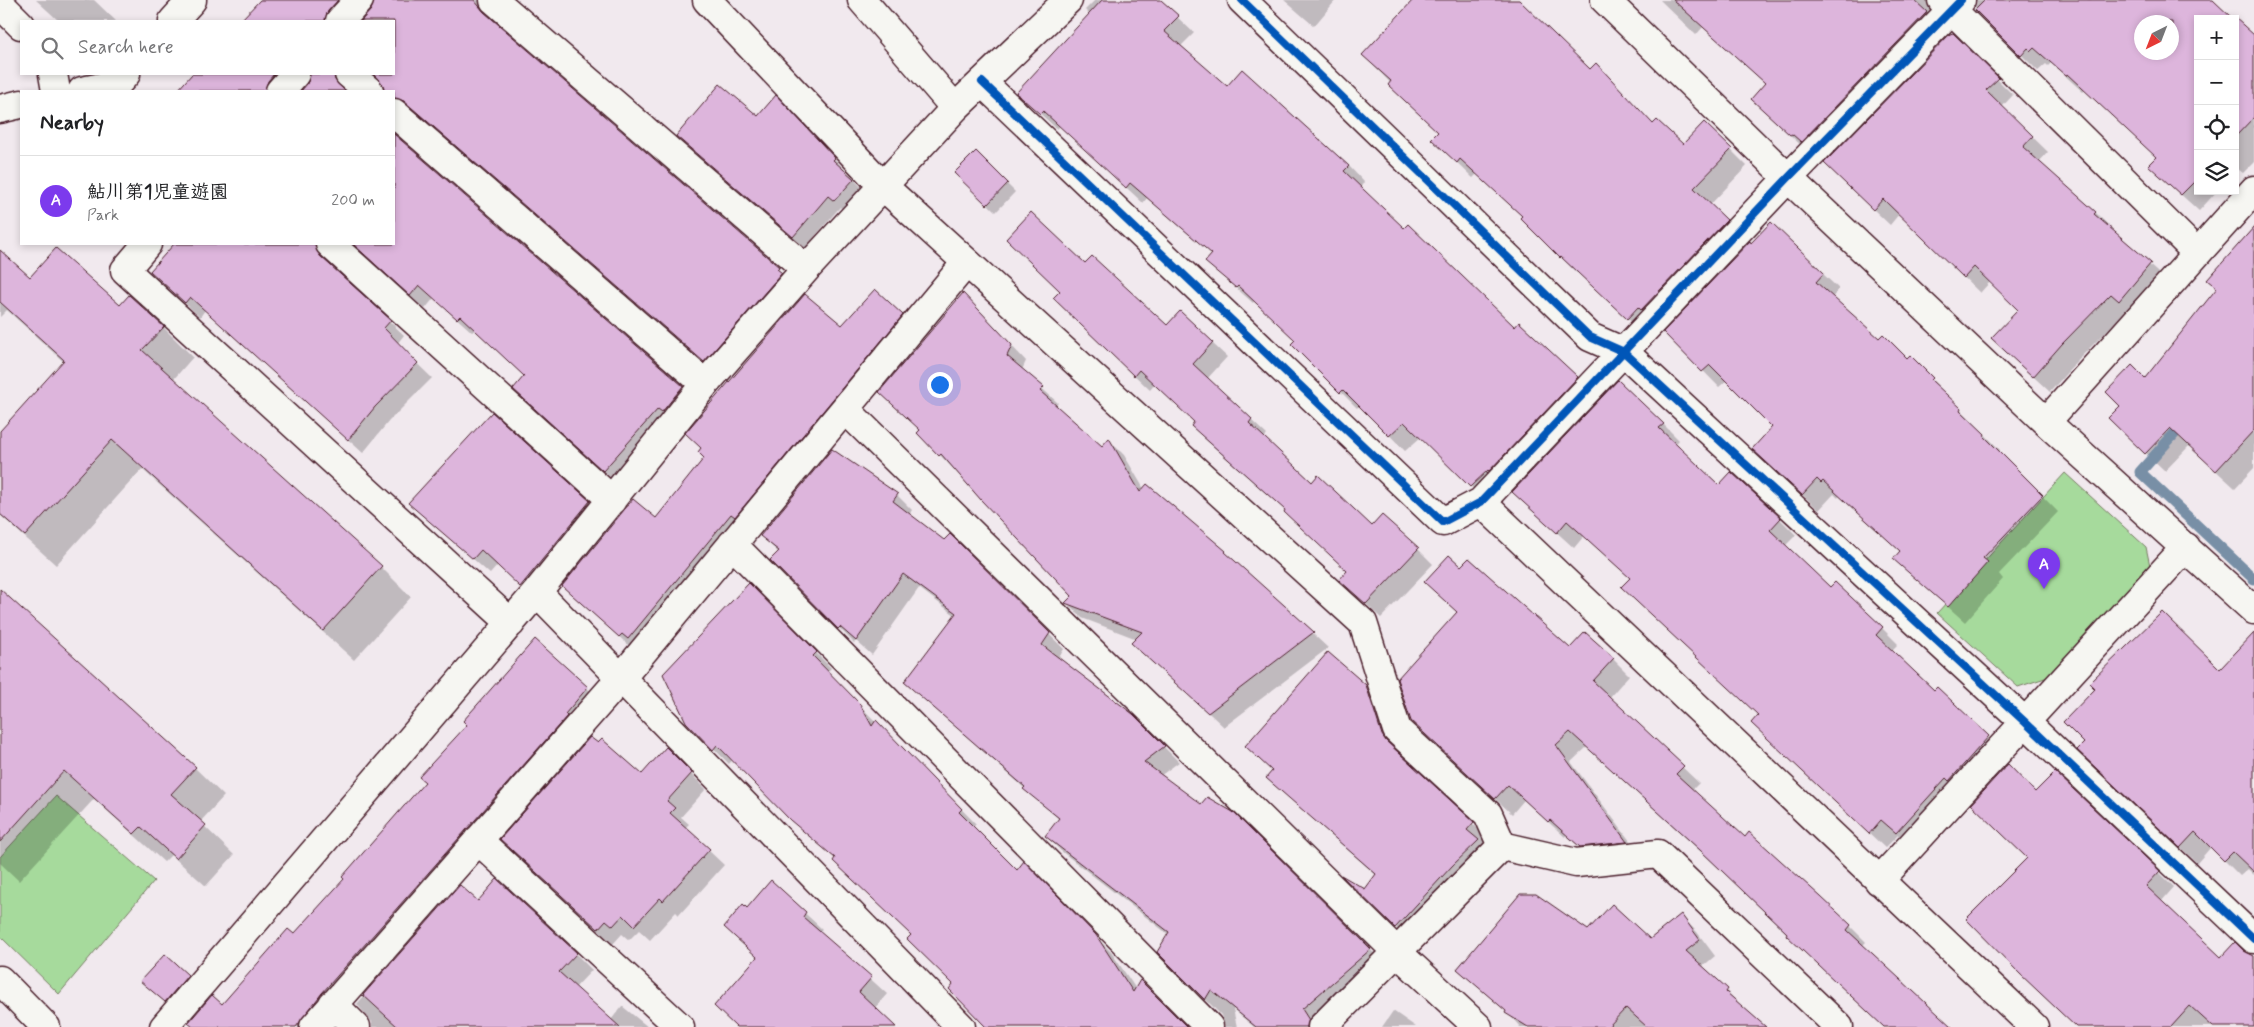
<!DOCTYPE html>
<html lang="en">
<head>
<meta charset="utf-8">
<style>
	:root { --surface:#fff; --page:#f2f2f2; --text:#202124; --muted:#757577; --line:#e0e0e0; --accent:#7c3aed }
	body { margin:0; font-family:Mynerve,"Klee One",sans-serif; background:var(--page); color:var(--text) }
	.controls { position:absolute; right:15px; top:15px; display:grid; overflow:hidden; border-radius:0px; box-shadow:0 2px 8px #0003 }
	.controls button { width:45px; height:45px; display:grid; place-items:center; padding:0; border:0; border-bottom:1px solid var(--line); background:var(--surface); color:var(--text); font:25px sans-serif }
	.compass { position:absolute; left:2134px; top:15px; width:45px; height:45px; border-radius:50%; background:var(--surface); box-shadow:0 2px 8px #0003; rotate:222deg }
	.you { position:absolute; left:939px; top:384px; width:18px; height:18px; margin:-12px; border:4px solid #fff; border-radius:50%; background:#1a73e8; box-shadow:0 0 0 8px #1a73e833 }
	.badge { display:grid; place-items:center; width:32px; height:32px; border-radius:50%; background:var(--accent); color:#fff; font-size:16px; font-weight:700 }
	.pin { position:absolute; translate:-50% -41px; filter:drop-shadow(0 1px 2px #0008) }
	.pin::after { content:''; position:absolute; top:26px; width:18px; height:15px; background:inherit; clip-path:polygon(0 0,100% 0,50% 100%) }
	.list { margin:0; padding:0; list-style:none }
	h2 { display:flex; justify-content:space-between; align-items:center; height:65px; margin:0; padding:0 20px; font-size:21px }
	h2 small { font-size:16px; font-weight:400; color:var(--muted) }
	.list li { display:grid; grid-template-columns:32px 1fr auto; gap:15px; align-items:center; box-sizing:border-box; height:90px; padding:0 20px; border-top:1px solid var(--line) }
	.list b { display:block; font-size:19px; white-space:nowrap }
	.list p { margin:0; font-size:16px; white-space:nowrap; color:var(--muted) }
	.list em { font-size:16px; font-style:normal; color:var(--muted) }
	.icon { flex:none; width:28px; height:28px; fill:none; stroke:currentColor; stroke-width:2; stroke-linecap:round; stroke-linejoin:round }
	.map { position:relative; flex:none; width:2254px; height:1027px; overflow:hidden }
	.search { position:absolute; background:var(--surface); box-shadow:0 2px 8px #0003; left:20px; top:20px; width:375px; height:55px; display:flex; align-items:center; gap:12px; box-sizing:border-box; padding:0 18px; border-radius:0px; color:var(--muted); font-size:19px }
	.panel { position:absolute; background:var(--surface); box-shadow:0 2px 8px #0003; left:20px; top:90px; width:375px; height:155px; border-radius:0px }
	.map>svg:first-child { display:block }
</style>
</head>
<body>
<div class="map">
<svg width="2254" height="1027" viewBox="0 0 2254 1027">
	<rect width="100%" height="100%" fill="#f1e9ee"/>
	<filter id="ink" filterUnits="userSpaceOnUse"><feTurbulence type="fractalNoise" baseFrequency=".02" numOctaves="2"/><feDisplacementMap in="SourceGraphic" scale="10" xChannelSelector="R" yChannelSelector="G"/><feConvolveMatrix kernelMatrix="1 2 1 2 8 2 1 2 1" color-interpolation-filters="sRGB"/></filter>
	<g filter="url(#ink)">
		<path fill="#a6da9c" stroke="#787c64" d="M2065,473L2146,547L2150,566L2051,676L2018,687L1937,613Z
			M56,796L154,881L59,994L0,936V857Z"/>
		<path fill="#0003" fill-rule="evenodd" d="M36,0H94L116,21H59Z
			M262,0H368L346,21H242Z
			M375,0H478L493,17L496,24L793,282L719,375L420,115L412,112L394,122V91H385L384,83L369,74H394V21H362L372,11Z
			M1095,0H1159L1194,33L1180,47L1227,88L1243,71L1349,166L1364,182L1360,188L1515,329L1577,378L1593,394L1487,502L1421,437L1405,451L1360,405L1357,408L1293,344L1297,341L1254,301L1253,303L1207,262L1213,255L1147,198L1143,203L1060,126L1057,129L1034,108L1090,15L1085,10Z
			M1284,0H1336L1314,26Z
			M1415,0H1517L1590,71L1654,126L1683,146L1731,150L1747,166L1710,205L1742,236L1644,334L1578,272L1577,273L1522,218L1523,217L1477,174L1473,178L1449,155L1439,132L1363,55Z
			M1660,0H2211L2198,19V191H2217L2199,211L2166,181L2157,157L2085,90L2083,92L2051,63L2048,66L2046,64L2038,71L1975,9L1977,1H1974L1807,151L1769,115L1766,84L1703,27L1696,35ZM2142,22H2172V52H2142Z
			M2235,19L2254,37V162L2243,173L2238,169L2235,172Z
			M1952,34L2013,95L2002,107L2048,152L2039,162L2096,213L2112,229L2110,230L2166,280L2135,316L2128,309L2078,360L2050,392L2009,354L2019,310L1990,282L1980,293L1899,214L1890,225L1841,179Z
			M194,74H304L286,91H178Z
			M311,74H358L348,87V91H302L308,85Z
			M787,109L865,191L846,212L840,207L805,248L677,136Z
			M394,134L697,401L618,484L529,403L526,377L475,330L472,332L434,298L425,309L351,244H394Z
			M976,153L1015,192L996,212L956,173Z
			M2254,230V468L2235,488L2189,446L2165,471L2128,436L2145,379L2218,289Z
			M175,244H339L329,256V265L404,335L397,344L432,378L389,421L363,453L205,310L200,317L151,271Z
			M0,252L30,279L120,307L163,327L193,357L173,380L381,567L411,597L354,660L142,469L56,565L0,515V433L64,362L7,310L0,317Z
			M1085,265L1167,327L1212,343L1227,357L1207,379L1267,435L1263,439L1312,483L1372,527L1418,549L1433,564L1381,618L1341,580L1348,571L1286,511L1207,441L1192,426L1195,422L1155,384L1150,390L1069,313Z
			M1823,274L1839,289L1832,298L1879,340L1907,360L1910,357L2000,450L1999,452L2058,512L1999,574L2003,579L1965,622L1911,574L1901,552L1839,496L1838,498L1834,494L1819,510L1770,465L1774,427L1727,380L1719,387L1665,332Z
			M978,310L1026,361L1022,370L1058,403L1055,406L1102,447L1109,440L1124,455L1144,489L1225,552L1328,648L1224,727L1133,643L1137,639L1082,618L1067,603L1074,596L940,455Z
			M902,316L917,331L635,651L563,586L656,520L842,327Z
			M492,414L605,518L537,602L498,565L490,574L410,503Z
			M1663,424L1679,440L1675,445L1719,486L1780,519L1796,535L1785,546L1830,589L1835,584L1882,628L1898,644L1891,651L2004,752L1913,848L1898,835L1885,848L1769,738L1759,716L1631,578L1584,536L1574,548L1530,508Z
			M897,495L912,510L909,515L944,542L950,536L1064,649L1058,659L1132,715L1179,762L1160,776L1202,806L1232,813L1386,965L1323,1027H1254L1233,1009L1237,1027H1225L1221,1015L1159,952L1169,935L1061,851L1046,836L1060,820L906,682L956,616L919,588L872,655L856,641L854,643L772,560L779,553L761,536Z
			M1462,568L1570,650L1585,633L1613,659L1629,675L1609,698L1699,783L1692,790L1745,839L1750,834L1850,926L1866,942L1862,946L1950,1027H1884L1722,871L1587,747L1571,762L1642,857L1597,862L1566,835L1565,837L1524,800L1512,814L1428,737L1412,721L1458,613Z
			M749,585L831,668L827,672L976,824L973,827L1017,871L1024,863L1111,952L1136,989L1185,1027H988L955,984L912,936L836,859L807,835L733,759L729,764L687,721Z
			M0,591L195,768L224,796L200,822L234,855L206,886L171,855L164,862L94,799L19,881L0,863Z
			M2254,648V875L2248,869L2240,876L2211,847L2197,863L2094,765Z
			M1365,686L1382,702L1400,756L1489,839L1410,941L1349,881L1365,891L1376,875L1267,778Z
			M587,688L603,704L323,1027H194L222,1005L294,936Z
			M666,749L706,789L681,817L689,824L685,828L724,865L679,915L676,912L650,940L639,930L629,940L622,934L613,944L517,854L642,776Z
			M2035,793L2159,872L2174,887L2161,902L2222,959L2235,944L2254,958V1027H2077L2028,858Z
			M771,882L822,929L819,932L887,994L875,1008L894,1027H736L758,958L725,927L747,909Z
			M460,887L478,902L576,954L592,970L575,988L611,1020L622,1006L648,1027H372V1022L357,1004Z
			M1681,916L1697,932L1715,956L1702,967L1763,1027H1520L1507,1012L1458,969L1588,932L1650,941Z
			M188,975L195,983L173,1009L150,989Z
			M1393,1011L1416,1027H1382Z"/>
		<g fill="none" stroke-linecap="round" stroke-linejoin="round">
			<path stroke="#788fa6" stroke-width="11" d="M2185,422L2140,472L2254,579"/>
		</g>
		<path fill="#ddb5dc" stroke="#4a1f2b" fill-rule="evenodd" d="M260,0H338L328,11L325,21H240Z
			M374,0H474L484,12L779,267L777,269L782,273L704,362L404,101L394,98V91H384L383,85L373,74H394V21H361L371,10Z
			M1102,0H1161L1179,16L1164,31L1227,86L1242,69L1349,166L1344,171L1404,228L1408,224L1515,327L1519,322L1578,377L1489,471L1488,470L1470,487L1404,422L1389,436L1343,390L1340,393L1291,344L1295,340L1238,286L1236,288L1205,262L1212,254L1130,183L1126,188L1043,111L1040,114L1016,93Z
			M1413,0H1519L1590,69L1596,63L1653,124L1657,120L1683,144L1704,122L1732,149L1694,188L1727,220L1641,310L1638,307L1627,319L1561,257L1560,258L1520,218L1522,216L1460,159L1457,163L1431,139L1438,132L1388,85L1391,81L1362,55Z
			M1673,0H1914L1927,12L1801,142L1792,134L1790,135L1751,99L1765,83Z
			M1985,0H2213L2232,18L2233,16L2254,35V117L2235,137V19H2198V178L2181,195L2148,165L2156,157L2067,74L2066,76L2034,48L2031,51L2028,48L2021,56L1975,10ZM2142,22H2172V52H2142Z
			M1953,33L1999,78L1986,90L2033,136L2023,147L2096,212L2094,214L2151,263L2119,301L2111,294L2062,344L2033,377L1991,338L2018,310L1974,267L1964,278L1883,199L1873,210L1824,163L1950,34Z
			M192,74H274L268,81L265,91H177Z
			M310,74H334L335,80L345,91H301L307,84Z
			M720,84L758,116L776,95L835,158L833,160L854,179L834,201L828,196L793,237L676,136Z
			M394,134L683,386L662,412L658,409L603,471L513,389L524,376L460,316L457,319L419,285L410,296L353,244H394Z
			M976,151L1008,183L987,205L954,173Z
			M1031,212L1085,263L1092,256L1167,325L1180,311L1213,342L1193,364L1252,419L1249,423L1312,482L1318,475L1372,526L1382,515L1419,548L1366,604L1339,580L1347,571L1284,512L1285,510L1191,426L1194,422L1139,370L1134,376L1053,298L1060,291L1006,239Z
			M1771,222L1824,273L1816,282L1879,338L1883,334L1907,358L1910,355L1933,378L1931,380L1961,408L1960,410L1985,434L1984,436L2043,495L1983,558L1988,562L1948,607L1893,559L1900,551L1823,481L1821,483L1817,479L1802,495L1752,449L1772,427L1710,365L1702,372L1663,332L1750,241L1751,243Z
			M2254,227V430L2216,471L2170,428L2145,454L2108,418L2120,406L2106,392L2132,365L2145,378L2217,288L2207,280Z
			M174,244H315L320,256L391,320L384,328L418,363L375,407L348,440L190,297L185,303L150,271Z
			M56,248L120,305L129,295L164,327L142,350L382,566L323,631L112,440L25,536L0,514V431L64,360L0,302V250L30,277Z
			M875,289L903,315L735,517L731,514L628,639L622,634L619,637L562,586L633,499L656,518L704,458L698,452L701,448L685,433L805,294L842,325Z
			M963,293L1012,345L1007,356L1044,387L1040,391L1102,446L1109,438L1140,492L1147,484L1226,551L1225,552L1314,632L1208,713L1131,643L1142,632L1065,603L1072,596L981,500L941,454L939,456L917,433L920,430L879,392Z
			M1618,380L1664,424L1659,428L1719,485L1731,472L1781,518L1770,530L1830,587L1835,582L1883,627L1876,635L1934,690L1937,687L1989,736L1949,781L1946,778L1896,833L1881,820L1869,834L1751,723L1758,715L1621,587L1630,578L1567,521L1557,533L1512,492Z
			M492,412L590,501L520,587L481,550L473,559L408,503Z
			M832,449L898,494L893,501L944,540L950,534L1050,633L1042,645L1133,714L1165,746L1144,762L1201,804L1207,797L1233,812L1371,949L1302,1009L1309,1020L1307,1027H1256L1211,990L1205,1000L1157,952L1169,932L1045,836L1059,818L1023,789L1025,787L904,682L956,613L903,574L856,641L840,627L838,629L770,560L779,551L760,536Z
			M1449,555L1461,566L1469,558L1570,648L1585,632L1614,658L1593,681L1684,766L1676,774L1745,837L1749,832L1821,897L1851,925L1847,930L1952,1027H1884L1786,935L1787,933L1700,850L1570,732L1556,745L1627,842L1580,847L1550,820L1548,822L1508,785L1495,799L1411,721L1397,679L1457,612L1424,582Z
			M749,583L817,652L813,656L860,704L872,726L876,720L962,809L959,812L1017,870L1024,861L1096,935L1133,992L1140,980L1187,1027H986L949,989L953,984L907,939L911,935L833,861L835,858L790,820L717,745L713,750L686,722L663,674Z
			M0,589L196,767L171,794L206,825L176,859L141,827L134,834L64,771L0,842Z
			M2162,612L2220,669L2254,633V872L2233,852L2224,861L2195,832L2180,848L2077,750L2084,743L2063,722L2095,689L2089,683Z
			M535,639L588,687L565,714L567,716L322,993L296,1027H193L188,1023L212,995L222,1004L288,929L294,934L344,879L342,877L425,782L419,777L467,725L463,721Z
			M1328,652L1366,685L1382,735L1386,741L1474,822L1467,830L1479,840L1452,866L1395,928L1341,875L1365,889L1376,874L1266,778L1272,771L1245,746Z
			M590,737L598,743L602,739L642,774L666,747L692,773L667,801L675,808L670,813L710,849L663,901L660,898L634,926L623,915L613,926L606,920L598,929L500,839Z
			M2008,764L2035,792L2055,772L2160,871L2146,886L2221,957L2235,942L2244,951L2254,956V1027H2213L2190,1006L2171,1027H2076L2020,974L1966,919L2027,858L1971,804Z
			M497,879L577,953L559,972L620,1027H398L363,995L460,885L478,901Z
			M771,880L806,912L803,917L872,977L859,992L896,1027H736L714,1006L757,957L724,927L743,904L747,908Z
			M1520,894H1536L1588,930L1612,904L1650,939L1681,914L1700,940L1686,951L1728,989L1726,992L1766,1027H1647L1626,1008L1608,1027H1528L1505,1013L1506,1011L1457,969Z
			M165,954L188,975L165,1002L140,981Z"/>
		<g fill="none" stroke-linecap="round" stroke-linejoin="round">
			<g stroke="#4a1f2b" stroke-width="31">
				<path id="street" d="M494,0L806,269
					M707,0L883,186L1363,623L1397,730L1488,814L1502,846
					M862,0L955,108
					M1242,0L1590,337L1624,352L2025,722L2254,939
					M1605,0L1788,178L2046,422L2254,610
					M1942,0L2197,253
					M0,4L21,25
					M173,21L192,0
					M340,21L359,0
					M53,74L56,91
					M349,74L369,91
					M982,82L1443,522L1481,502L1788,178L1961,0
					M82,91L117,84L126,74
					M280,91L295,74
					M0,109L21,104
					M394,113L705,384
					M147,244L125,270L511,623
					M330,244L612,500
					M845,409L1397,952L1478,1027
					M2046,422L2254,190
					M1481,502L2034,1027
					M732,544L1209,1027
					M537,592L961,1027
					M478,840L680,1027
					M1502,846L1576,863L1658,854L1839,1027
					M1879,881L2186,547
					M333,1004L356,1027
					M164,1027L537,592L705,384L806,269L955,108L1068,0
					M314,1027L621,678L966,263
					M1322,1027L1502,846"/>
			</g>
			<g stroke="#4a1f2b" stroke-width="31">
				<path id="secondary" d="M0,980L46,1027"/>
			</g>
			<use href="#street" stroke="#f6f6f2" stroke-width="28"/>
			<use href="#secondary" stroke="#f6f6f2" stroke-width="28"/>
			<g stroke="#f6f6f2" stroke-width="11">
				<path id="cycleway" d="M1242,0L1590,337L1624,352L2025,722L2254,939
					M982,82L1443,522L1481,502L1788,178L1961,0"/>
			</g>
			<use href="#cycleway" stroke="#0057b8" stroke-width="8"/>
		</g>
	</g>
</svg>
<div class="controls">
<button>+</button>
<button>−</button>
<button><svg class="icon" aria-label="locate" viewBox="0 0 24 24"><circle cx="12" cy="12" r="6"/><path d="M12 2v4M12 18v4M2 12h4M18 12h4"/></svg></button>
<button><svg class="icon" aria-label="layers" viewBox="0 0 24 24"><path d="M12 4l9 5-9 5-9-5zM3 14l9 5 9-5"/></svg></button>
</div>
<svg class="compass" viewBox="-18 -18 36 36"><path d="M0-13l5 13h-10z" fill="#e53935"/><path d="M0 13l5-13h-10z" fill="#757577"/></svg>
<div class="you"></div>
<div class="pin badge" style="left:2044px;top:589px">A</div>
<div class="search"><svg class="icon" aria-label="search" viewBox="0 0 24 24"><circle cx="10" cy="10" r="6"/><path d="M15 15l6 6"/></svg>Search here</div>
<section class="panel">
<h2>Nearby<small></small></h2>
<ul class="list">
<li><span class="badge">A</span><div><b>鮎川第1児童遊園</b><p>Park</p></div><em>200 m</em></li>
</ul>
</section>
</div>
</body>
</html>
